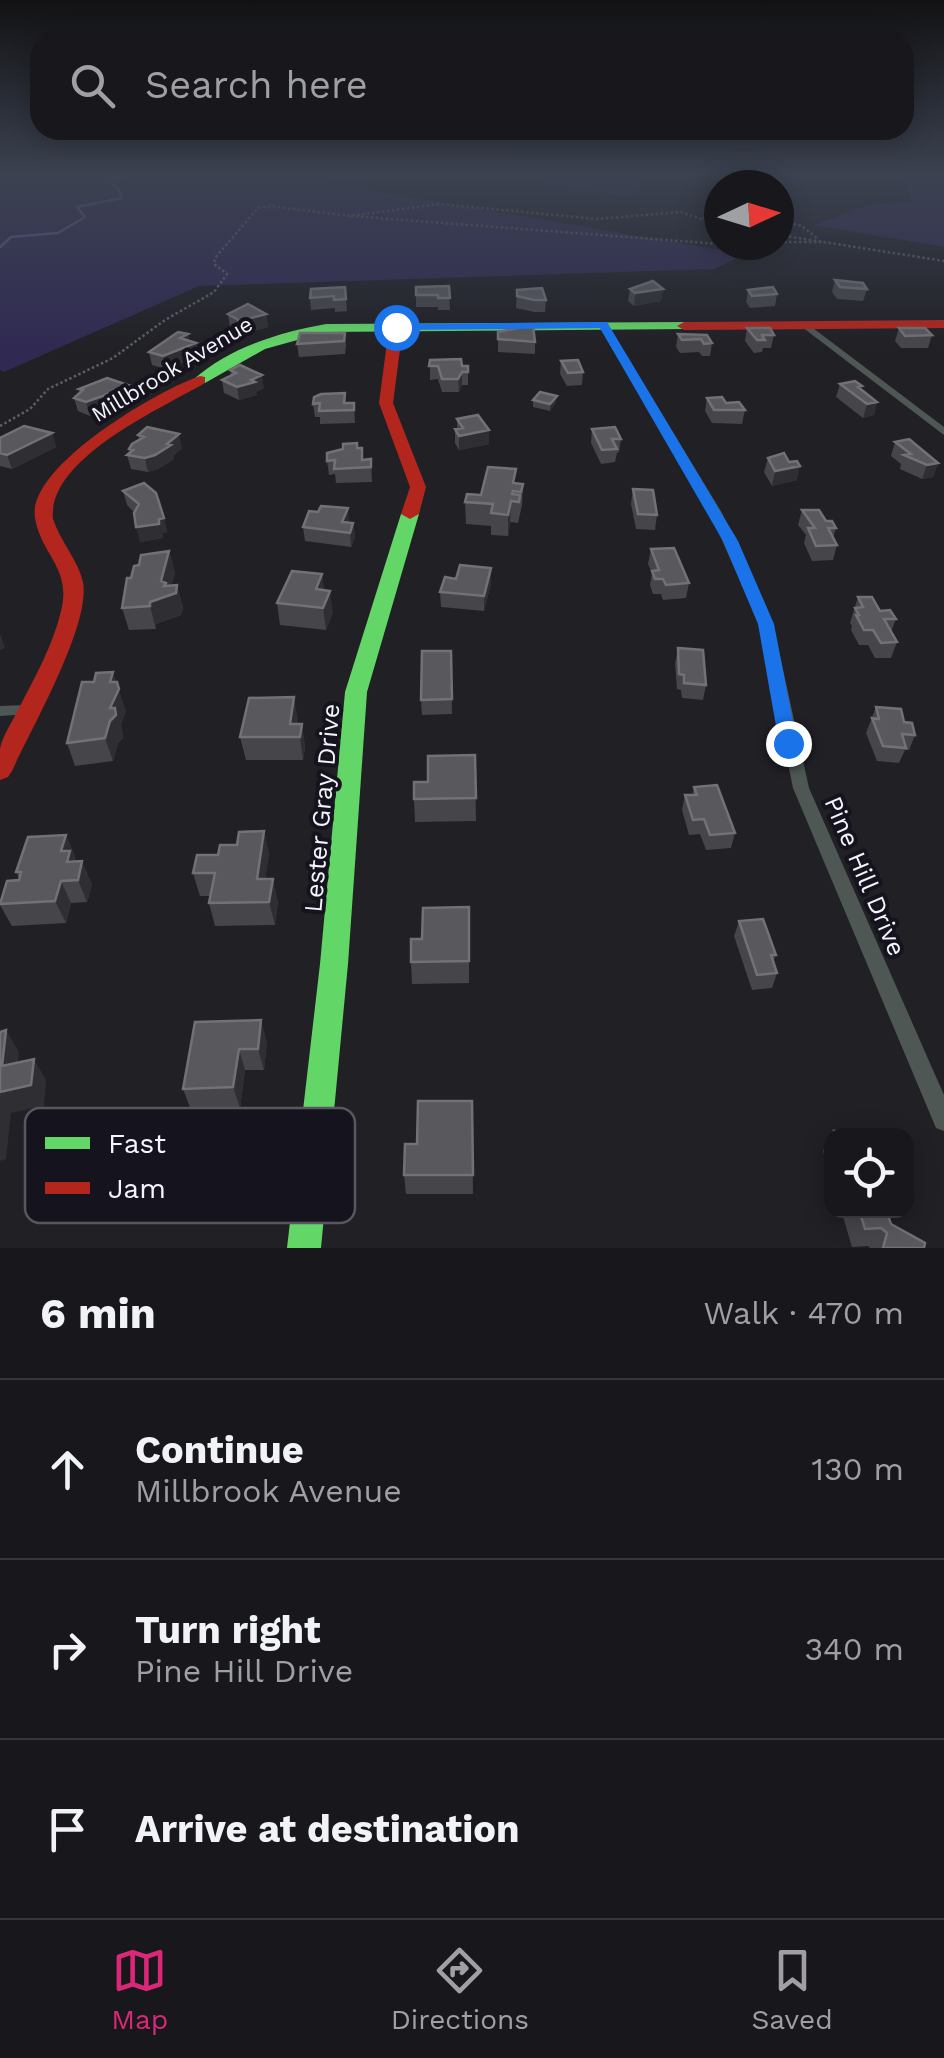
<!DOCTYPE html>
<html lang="en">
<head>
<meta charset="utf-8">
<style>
	:root { --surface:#18181c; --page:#252529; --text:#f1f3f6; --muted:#9fa0a3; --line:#36373b; --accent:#db2777 }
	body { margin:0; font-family:"Work Sans",sans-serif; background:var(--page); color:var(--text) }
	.controls { position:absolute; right:30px; bottom:30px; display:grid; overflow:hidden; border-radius:20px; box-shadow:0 5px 25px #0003 }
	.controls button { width:90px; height:90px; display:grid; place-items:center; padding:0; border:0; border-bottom:2px solid var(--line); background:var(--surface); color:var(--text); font:50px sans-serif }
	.compass { position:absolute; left:704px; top:170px; width:90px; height:90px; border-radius:50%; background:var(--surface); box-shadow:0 5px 25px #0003; rotate:86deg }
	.stop { position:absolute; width:30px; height:30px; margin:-22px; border:8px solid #1a73e8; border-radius:50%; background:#fff }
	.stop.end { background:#1a73e8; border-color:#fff; box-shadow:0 2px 10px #0008 }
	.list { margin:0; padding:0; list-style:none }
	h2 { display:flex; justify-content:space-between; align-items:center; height:130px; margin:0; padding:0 40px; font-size:42px }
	h2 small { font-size:32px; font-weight:400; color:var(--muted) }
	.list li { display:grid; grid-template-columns:65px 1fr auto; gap:30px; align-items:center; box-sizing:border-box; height:180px; padding:0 40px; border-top:2px solid var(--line) }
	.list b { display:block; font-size:38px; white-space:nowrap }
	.list p { margin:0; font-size:32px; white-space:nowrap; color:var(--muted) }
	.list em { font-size:32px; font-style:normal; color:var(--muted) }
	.icon { flex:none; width:55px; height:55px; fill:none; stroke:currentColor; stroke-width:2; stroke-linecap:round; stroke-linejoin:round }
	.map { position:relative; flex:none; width:944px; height:1248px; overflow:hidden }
	.search { position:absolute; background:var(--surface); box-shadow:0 5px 25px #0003; left:30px; right:30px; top:30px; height:110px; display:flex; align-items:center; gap:25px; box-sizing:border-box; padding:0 35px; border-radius:30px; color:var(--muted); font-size:38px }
	.sheet { height:670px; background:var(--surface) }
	nav { display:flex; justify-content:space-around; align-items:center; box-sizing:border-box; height:140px; border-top:2px solid var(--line); background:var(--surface); font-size:28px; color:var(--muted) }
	nav a { display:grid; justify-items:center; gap:5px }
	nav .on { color:var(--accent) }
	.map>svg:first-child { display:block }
</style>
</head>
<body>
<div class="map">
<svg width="944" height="1248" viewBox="0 0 944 1248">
	<rect width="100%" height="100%" fill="#202025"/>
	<path fill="#302a52" d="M0,175H279L745,254L714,269L199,286L4,372L0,370Z
		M492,175H651L630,197Z
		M911,175H944V247L814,225L870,205L911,202L904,179Z"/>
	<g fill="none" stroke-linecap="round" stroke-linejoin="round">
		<path stroke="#5f578f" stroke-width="2.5" d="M0,247L11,237L58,233L85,217L77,207L122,198L118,188L105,180L129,175"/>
		<path stroke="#5a6160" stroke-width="2.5" stroke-dasharray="2.5 2.5" stroke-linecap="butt" d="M351,216L719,244
			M703,218H719
			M779,220L802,226L817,238
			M779,235L944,261
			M779,242H823
			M0,426L30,409L48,389L113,358L165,320L214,292L227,274L214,264L215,258L258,208L271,206L350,216L439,204L597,219L681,212L719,225"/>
		<path fill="#4e5754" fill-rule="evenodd" d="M603,322L608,325L722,513L773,624L809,788L944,1095V1131L936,1128L793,788L759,624L710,513L598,325Z
			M805,322L944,427V435L802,327L800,325Z
			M26,705L31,706L34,710L31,714L0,716V706Z"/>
		<path fill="#63d668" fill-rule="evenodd" d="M684,322L691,326L689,329L326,332L265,349L205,383L193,380C228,348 280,332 326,324Z
			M410,509L419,514L367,692L348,964L321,1248H287L320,964L345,692L401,514Z"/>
		<path fill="#b3261e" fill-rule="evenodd" d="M944,320V328L684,330L677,326L684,322Z
			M396,323L403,327L393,403L426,487L419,514L410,519L401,514L410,487L379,403L389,327Z
			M200,376L205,377V383C160,409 47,459 53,519C60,541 78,560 83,582C91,625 31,729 12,771L8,777L0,780C0,770 0,759 0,749C2,736 13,721 19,708C35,677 53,645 61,611C72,568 41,555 35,518C26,467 158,390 200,376Z"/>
	</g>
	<path fill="#46464a" d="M835,280L867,289L863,301L837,299L832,292Z
		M449,286L450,310H438V307H416V287Z
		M345,287L347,311L335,312V308L311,310L310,298Z
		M630,289H663L661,301L634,306L628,301Z
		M517,290L546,300L545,312H534L516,308Z
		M748,290L777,294L775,306L750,308L746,302Z
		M228,314H266L268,327L242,334L230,327Z
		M747,328L774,335L771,348H763L762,352L754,353L745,341Z
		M899,328L932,335L928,348H901L895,341Z
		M498,332L535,342V354L498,352Z
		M345,333L346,346L345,354L299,357L297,344Z
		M188,334L189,341L196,343L199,356L166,369L152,365L149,352Z
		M678,334L707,335L712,343L710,356H702L699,352L680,353L676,347Z
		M430,360L468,366V385H462L459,392H442L438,379L430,380Z
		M561,361L583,372L582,385L567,386L560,374Z
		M230,370L264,388L256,392L257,395L239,400L224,393L222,380L231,376Z
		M840,384L861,389L877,402L874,415L863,418L836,397Z
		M79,389L134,399L90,416L78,411L74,398L80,393Z
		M345,393L346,403H354L355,423L320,424V417H315L313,404Z
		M707,398L726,403L745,410L742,424L712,423L705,411Z
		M533,400L556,402L550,411L533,407Z
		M457,419L489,444L459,450L455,443V429H457Z
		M592,429L621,439L619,452L617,453L615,462L601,464L591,443Z
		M52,433L56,447L12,469L0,466V438Z
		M138,435L182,448L173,456L174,459L158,469L148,472L131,469L127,455L130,452L129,449L139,440Z
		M895,442L938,463L933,477L922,479L900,469L901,464L891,456Z
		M358,448L363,460L371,459L372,482L336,483L335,474L329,475L327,461Z
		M768,458L797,480L772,486L764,472Z
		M515,483L523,484L522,505L518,523L510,522L508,536L491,535V526L466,524L465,502L481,495Z
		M633,489L657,515L655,530L636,529L631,504Z
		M123,491L164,518L167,532L162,533L163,538L140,542L134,512L127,505Z
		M802,510L826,521L836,528L833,538L837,545L833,560L812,561L804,543L806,535L798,525Z
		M349,522L353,523L355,537L351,547L305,541L303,527Z
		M651,549L689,583L686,598L663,600L661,594H653L650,585L652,573L648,564Z
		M169,551L175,573L171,586L177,585L183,608L181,615L156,624V629L129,630L122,608L131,578L139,565Z
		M491,568V583L484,611L441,607L440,592L456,579Z
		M322,574L324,590L333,613L326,630L280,625L277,603Z
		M858,597L896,619L891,632L897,642L891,658H875L868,645H859L851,630L852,626L850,623Z
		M678,648L706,685L703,700L682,698L681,690L677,689L675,664Z
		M451,651L452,714L422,715L421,700Z
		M294,697L297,724H302L305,747L303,760H246L240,737Z
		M876,707L904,722L915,735L909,750H905L899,763L877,761L866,733Z
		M126,711L121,724L123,738L118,743L113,761L75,766L67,743Z
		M475,755L476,821L415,822L414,799L428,782Z
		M694,787L735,833L731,848L706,850L700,834L689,835L682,810L685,795H692Z
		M264,831L269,854L265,879L278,901L275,925L215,926L209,903L210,896H200L193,873L218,855Z
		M66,835L75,857V861L92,884L87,902L71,903L66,923L12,926L0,905L19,880V878L16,872Z
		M469,907V983L412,984L411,962L422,939Z
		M739,921L776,955L773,962L777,973L772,988L752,990L734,936Z
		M195,1022L267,1042L264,1070H245L240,1108L191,1110L183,1089Z
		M472,1101L473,1194H406L404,1175L417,1144Z
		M834,1131L860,1136H832V1180L823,1151Z
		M841,1210H886L891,1224L924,1248H870L868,1246L852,1247Z"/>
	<path fill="#2f2f33" d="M663,289L661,301L634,306L635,293Z
		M266,314L268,327L242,334L240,321Z
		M188,334L190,346L196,343L199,356L166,369L163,356L180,338Z
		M462,372V385L459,392L458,379Z
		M262,375L264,388L256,392L257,395L239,400L237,387Z
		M131,386L134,399L90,416L86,402Z
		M557,396L556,402L550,411V404Z
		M877,402L874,415L863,418L867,404Z
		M489,430V444L459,450V436Z
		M52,433L56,447L12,469L7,455Z
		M179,434L182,448L173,456L174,459L158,469L148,472L145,458L167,444Z
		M938,463L933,477L922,479L927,465Z
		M800,466L797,480L772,486L775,471Z
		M511,501L510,522L508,536V515Z
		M348,508L349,522H342Z
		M164,518L167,532L162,533L163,538L140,542L136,527Z
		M353,523L355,537L351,547L350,533Z
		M169,551L175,573L169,594L177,585L183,608L181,615L156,624V629L150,606L161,581Z
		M491,568V583L484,611V596Z
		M322,574L325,597L316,589Z
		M330,591L333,613L326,630L323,608Z
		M0,633L5,648L0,650Z
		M113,672L126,711L121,724L123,738L118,743L113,761L105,738L110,708V682Z
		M294,697L298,720L295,737L290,724Z
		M302,724L305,747L303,760L300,737Z
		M264,831L269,854L262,902L257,879Z
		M66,835L75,857L74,861H82L92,884L87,902L78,880L61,851Z
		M273,879L278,901L275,925L269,902Z
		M61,881L71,903L66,923L55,901Z
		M261,1020L267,1042L264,1070L258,1049Z
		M6,1030L19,1052L15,1087L2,1066Z
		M239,1049L245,1070L240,1108L233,1087Z
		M34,1059L46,1080L44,1106L11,1113L6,1159L0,1161V1092Z"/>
	<path fill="#59595d" stroke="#717176" stroke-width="2.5" d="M835,280L863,283L867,289L840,287Z
		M653,281L663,289L635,293L630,289Z
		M449,286L450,298H438V295H416V287Z
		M345,287L346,299L334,300V296L310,298L311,289Z
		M773,287L777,294L752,296L748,290Z
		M542,288L546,300H534L517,296V290Z
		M248,304L266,314L240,321L228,314Z
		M533,325L535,342L498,339V332Z
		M747,328H770L774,335H762L765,340H757Z
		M899,328H925L932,335L905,336Z
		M178,332L188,334L180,338L196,343L163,356L149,352Z
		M300,333H345L344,341L297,344Z
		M678,334L707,335L712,343L704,344L701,339L682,340Z
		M461,359L462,366H468V372H462L458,379H442L438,366H429L430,360Z
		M578,360L583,372L568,373L561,361Z
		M240,365L262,375L251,380L255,382L237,387L222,380L236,373L230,370Z
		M107,378L131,386L86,402L74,398L83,390L79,389Z
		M855,381L862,386L858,387L877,402L867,404L840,384Z
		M540,392L557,396L550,404L533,400Z
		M345,393L344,403H354V410L319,411L320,403L313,404L314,397L321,394Z
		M722,397L726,403L739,402L745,410H714L707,398Z
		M478,415L489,430L459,436L455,429L463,428L457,419Z
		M24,426L52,433L7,455L0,453V438Z
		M147,427L179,434L167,444L171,445L155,455L145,458L127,455L133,450L129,449L132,444L144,437L138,435Z
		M615,427L621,439H612L617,449L602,450L592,429Z
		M909,439L938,463L927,465L904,455L911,454L895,442Z
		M357,443V448H362V460L371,459V467L334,469L335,460L327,461V453L343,449V444Z
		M784,453L789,462L797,461L800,466L775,471L768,458Z
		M488,467L516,469L513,483L523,484L521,492L513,491L512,494L520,495L519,502L511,501L508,515L491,513L493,504L465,502L467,494L481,495Z
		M144,483L156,493L164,518L159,519V524L136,527L134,513L139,504L123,491Z
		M633,489L653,490L657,515L638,514Z
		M321,506L348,508L342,522L353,523L350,533L303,527L309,511L318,512Z
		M802,510H819L826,521H832L836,528H828L837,545L816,546L808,528H815Z
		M674,548L689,583L666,585L663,579H655L652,571L659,570L651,549Z
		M169,551L161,581L166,583L164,586L177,585L176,593L150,602V606L122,608L127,578H131L134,566L139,565L141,555Z
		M460,565L491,568L484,596L440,592L445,577L456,579Z
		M292,571L322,574L316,589L330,591L323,608L277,603Z
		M858,597H872L880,611L890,610L896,619H884L897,642L881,643L873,630H864L856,615H859L855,608L863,607Z
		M678,648L703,650L706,685L684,683V675L679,674Z
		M422,651H451L452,699L421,700Z
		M113,672L110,682H117L119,689L110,708H115L116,715L110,721L105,738L67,743L82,682H94L96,673Z
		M294,697L290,724H302L300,737H240L249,698Z
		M876,707L901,709L904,722L912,723L915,735L902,734L906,748L883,746L872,718L879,719Z
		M475,755L476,798L414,799V782H428V756Z
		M717,785L735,833L710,835L704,819L693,820L685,795H697L694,787Z
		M264,831L257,879H273L269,902L209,903L215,873H193L197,855H218L220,845H237L239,832Z
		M66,835L61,851H70L67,862L82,861L78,880L61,881L55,901L0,904L7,881L19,880L21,872H16L28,837Z
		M469,907V961L411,962V939H422L423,908Z
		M763,919L776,955H771L777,973L757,975L739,921Z
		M261,1020L258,1049H239L233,1087L183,1089L195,1022Z
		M6,1030L2,1066L34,1059L31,1085L0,1092V1032Z
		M418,1101H472L473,1175H404L405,1144H417Z
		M858,1130L860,1136H835L834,1131Z
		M859,1210H886L891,1224L925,1243L924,1248H883L887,1233L881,1228L865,1229Z"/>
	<linearGradient id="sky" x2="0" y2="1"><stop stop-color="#121214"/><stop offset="0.5" stop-color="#3c4251"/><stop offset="1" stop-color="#3c4251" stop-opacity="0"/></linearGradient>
	<rect width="944" height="349" fill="url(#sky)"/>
	<path fill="#1a73e8" d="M607,322L738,541L774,624L797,743L795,748L788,750L779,743L758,624L723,541L600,328L396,330L390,327L396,324Z"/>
	<g text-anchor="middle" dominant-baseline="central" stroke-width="8" stroke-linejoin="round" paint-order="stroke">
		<g font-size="22" fill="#f4f4fc" stroke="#15141e">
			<text transform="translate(172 369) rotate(-31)">Millbrook Avenue</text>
		</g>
		<g font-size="25" fill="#f4f4fc" stroke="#15141e">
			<text transform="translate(322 808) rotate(-85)">Lester Gray Drive</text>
			<text transform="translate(865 876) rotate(67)">Pine Hill Drive</text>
		</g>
	</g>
	<rect x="25" y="1108" width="330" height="115" rx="15" fill="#15141e" stroke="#585761" stroke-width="2.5"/>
	<rect x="45" y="1137" width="45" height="12" fill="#63d668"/>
	<rect x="45" y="1182" width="45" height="12" fill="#b3261e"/>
	<g font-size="28" fill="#f4f4fc">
		<text x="108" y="1153">Fast</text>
		<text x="108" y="1198">Jam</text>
	</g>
</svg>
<div class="controls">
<button><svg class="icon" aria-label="locate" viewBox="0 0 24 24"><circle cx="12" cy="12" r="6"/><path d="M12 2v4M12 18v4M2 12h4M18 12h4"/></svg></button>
</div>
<svg class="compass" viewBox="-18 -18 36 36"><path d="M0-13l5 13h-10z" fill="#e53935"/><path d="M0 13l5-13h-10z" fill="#9fa0a3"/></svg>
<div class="stop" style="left:396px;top:327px"></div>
<div class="stop end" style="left:788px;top:743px"></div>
<div class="search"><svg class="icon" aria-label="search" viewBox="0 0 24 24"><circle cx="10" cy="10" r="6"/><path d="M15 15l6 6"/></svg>Search here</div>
</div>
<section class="sheet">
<h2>6 min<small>Walk · 470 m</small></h2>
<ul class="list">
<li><svg class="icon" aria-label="ahead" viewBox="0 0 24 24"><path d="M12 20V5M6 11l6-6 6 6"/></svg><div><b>Continue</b><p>Millbrook Avenue</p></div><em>130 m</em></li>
<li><svg class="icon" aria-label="right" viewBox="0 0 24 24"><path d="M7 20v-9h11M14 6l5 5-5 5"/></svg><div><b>Turn right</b><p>Pine Hill Drive</p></div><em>340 m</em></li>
<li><svg class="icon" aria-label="arrive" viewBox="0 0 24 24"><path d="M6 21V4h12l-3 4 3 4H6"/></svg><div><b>Arrive at destination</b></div></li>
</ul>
</section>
<nav>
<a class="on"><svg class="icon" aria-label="map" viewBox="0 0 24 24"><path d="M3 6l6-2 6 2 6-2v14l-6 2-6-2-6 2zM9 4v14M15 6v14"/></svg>Map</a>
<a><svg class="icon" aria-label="directions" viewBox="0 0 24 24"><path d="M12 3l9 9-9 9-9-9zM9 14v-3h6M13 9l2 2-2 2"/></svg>Directions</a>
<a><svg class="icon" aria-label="saved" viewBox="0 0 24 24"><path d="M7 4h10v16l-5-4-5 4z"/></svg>Saved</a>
</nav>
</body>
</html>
